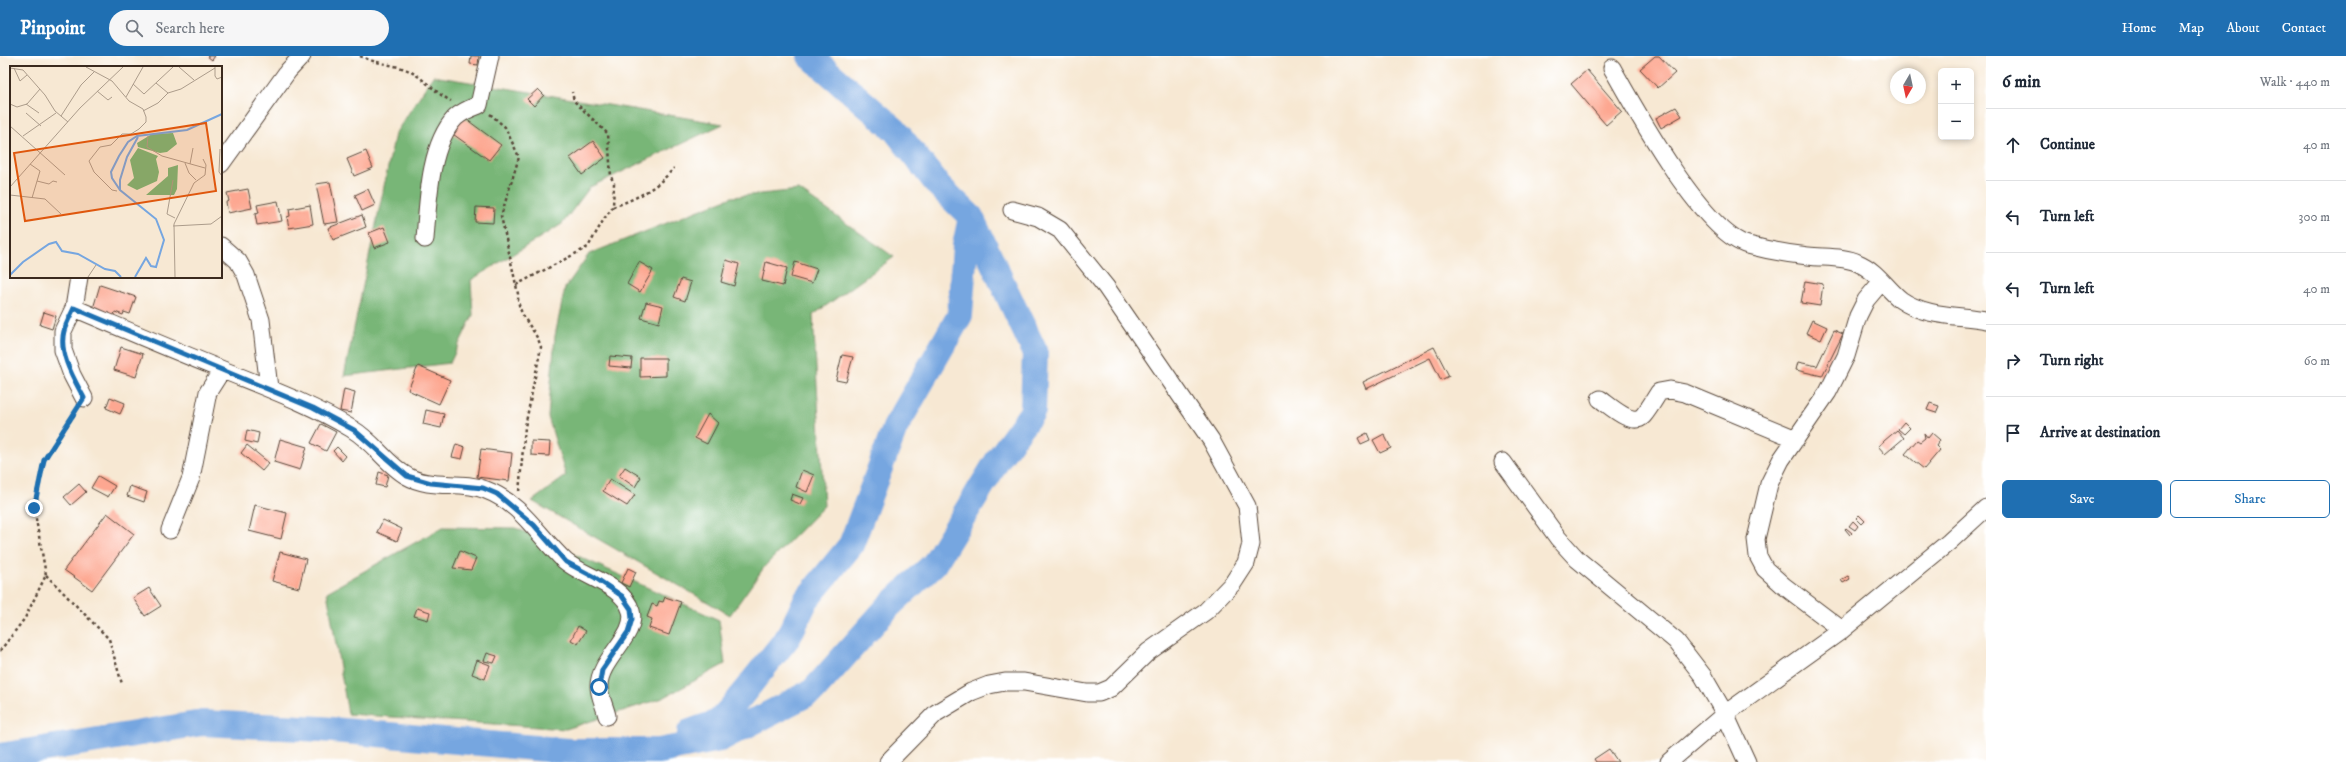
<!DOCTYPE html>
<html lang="en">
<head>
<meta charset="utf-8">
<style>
	:root { --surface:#fff; --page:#f6f6f7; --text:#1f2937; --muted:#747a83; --line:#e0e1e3; --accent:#1f6fb2 }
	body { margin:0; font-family:"IM FELL DW Pica",serif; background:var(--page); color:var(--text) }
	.controls { position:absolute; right:12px; top:12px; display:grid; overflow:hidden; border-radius:6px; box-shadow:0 2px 6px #0003 }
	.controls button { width:36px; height:36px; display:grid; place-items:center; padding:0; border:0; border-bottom:1px solid var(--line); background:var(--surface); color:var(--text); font:20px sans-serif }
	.compass { position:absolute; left:1890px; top:12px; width:36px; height:36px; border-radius:50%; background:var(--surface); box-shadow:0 2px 6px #0003; rotate:189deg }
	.stop { position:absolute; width:12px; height:12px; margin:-9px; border:3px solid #1f6fb2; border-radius:50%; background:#fff }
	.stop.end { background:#1f6fb2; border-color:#fff; box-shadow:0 1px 4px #0008 }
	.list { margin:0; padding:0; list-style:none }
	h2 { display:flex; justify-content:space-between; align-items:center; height:52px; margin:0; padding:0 16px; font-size:17px }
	h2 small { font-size:13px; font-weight:400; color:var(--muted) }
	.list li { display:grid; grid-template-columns:26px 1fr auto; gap:12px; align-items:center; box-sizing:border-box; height:72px; padding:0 16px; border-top:1px solid var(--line) }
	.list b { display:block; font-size:15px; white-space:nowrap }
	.list em { font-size:13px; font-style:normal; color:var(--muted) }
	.actions { display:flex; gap:8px; padding:12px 16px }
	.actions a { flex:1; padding:9px 0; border:1px solid var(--accent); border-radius:6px; text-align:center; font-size:14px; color:var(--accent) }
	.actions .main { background:var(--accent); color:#fff }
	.icon { flex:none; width:22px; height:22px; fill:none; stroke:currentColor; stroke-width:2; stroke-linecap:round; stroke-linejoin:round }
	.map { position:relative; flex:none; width:1986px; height:706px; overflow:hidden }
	header { display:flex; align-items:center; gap:24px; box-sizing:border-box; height:56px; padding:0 20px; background:var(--accent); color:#fff }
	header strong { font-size:19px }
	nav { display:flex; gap:22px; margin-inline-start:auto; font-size:14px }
	.search { width:280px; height:36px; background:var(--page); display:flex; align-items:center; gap:10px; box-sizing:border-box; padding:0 14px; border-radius:22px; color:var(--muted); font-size:15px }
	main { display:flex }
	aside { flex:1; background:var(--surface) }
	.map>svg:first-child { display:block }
</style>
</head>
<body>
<header>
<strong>Pinpoint</strong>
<div class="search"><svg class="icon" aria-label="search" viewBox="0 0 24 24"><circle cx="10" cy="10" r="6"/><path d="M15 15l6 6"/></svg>Search here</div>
<nav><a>Home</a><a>Map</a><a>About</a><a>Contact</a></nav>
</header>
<main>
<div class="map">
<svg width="1986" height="706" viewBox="0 0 1986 706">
	<rect width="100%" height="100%" fill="#fff"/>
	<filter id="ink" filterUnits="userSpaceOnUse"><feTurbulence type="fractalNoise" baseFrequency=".025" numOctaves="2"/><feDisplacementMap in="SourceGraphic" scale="8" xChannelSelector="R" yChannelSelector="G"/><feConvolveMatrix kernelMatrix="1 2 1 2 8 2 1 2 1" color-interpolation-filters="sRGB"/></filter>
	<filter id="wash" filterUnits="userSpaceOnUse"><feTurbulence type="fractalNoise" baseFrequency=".012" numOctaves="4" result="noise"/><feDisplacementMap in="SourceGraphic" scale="16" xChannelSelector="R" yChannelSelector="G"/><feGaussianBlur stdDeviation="0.9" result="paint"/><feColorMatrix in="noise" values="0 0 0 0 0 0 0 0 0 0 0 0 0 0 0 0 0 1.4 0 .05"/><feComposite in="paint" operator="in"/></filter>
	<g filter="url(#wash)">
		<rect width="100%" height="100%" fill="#f7e8d3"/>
		<path fill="#78b677" stroke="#5a704a" d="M433,20L723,68L590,131L562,168L471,224L473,259L450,307L344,320L395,78Z
			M799,134L894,201L813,259L824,450L765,510L730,559L532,445L566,420L548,361L555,280L565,232L589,198L732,141Z
			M443,471L516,472L719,564L725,608L663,642L566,673L348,658L327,536Z"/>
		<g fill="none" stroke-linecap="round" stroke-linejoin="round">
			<path stroke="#76a6e0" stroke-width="26" d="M690,676L718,666L732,651L789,580L806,544L851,489L895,372L960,259L965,190L971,161
				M0,700L202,667L321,673L569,695H659L720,683L813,635L888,551L934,508L999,402L1033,355L1035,296L971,161L938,129L895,74L810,0"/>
		</g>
		<g id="blocks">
			<path fill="#fda791" d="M207,0H215L212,4Z
				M471,0H479L478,9L470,8Z
				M1655,0H1659L1675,17L1658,32L1640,13Z
				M1587,14L1622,55L1606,69L1571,28Z
				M538,33L544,39L534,50L527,43Z
				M1676,51L1682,60L1661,72L1656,62Z
				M462,60L501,89L489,104L450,76Z
				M593,85L605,102L582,119L570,102Z
				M366,95L373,112L354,120L347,103Z
				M330,126L338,166L324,168L316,128Z
				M248,133L252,152L228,157L226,146L229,145L227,137Z
				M368,133L375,149L362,155L355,139Z
				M278,145L282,165L257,169L255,158L259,157L257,149Z
				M310,149L313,168L289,172L287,161L290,160L289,153Z
				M476,151L494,152L493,167L475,166Z
				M362,159L366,171L333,184L328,172Z
				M384,171L390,186L374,192L369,177Z
				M726,204L739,208L734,230L721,226Z
				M639,206L653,214L640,236L627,228Z
				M766,206L787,212L783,230L762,225Z
				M795,206L817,213L812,227L791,221Z
				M681,223L691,226L685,245L674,241Z
				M1805,225L1823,228L1820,250L1801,247Z
				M100,229L136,241L130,258L124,256L123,259L115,256L113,262L92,256Z
				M646,246L663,250L659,267L641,262Z
				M44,256L56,260L52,273L40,269Z
				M1812,264L1827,271L1821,284L1806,277Z
				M1834,274L1843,278L1822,320L1796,314L1798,306L1817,310Z
				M121,291L143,298L136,321L114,314Z
				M1434,291L1449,320L1441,324L1430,302L1366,333L1363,326Z
				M842,299L853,301L846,326L836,324Z
				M610,300L632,302L631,312L609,310Z
				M640,302H666V320L640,321Z
				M418,310L450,324L439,348L408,334Z
				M344,333L355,336L351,357L340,355Z
				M110,341L125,347L120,358L106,352Z
				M1930,347L1939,350L1936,357L1927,354Z
				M426,354L444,358L441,372L423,368Z
				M708,358L718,367L707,388L695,382Z
				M1904,366L1910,372L1904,378L1898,373Z
				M321,368L336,376L326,395L311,387Z
				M247,374L259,377L257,388L245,385Z
				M1897,374L1904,382L1885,398L1878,390Z
				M1367,377L1370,384L1361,388L1358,382Z
				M1924,377L1928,382L1932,377L1940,384L1936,390L1940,394L1924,413L1905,398L1917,384L1920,386L1925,382Z
				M1384,378L1391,392L1380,397L1373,384Z
				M280,383L307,391L300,414L274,406Z
				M531,385L550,386L549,400L531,399Z
				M456,388L465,391L462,403L452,401Z
				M247,389L269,407L262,415L241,397Z
				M337,391L346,400L342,405L333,395Z
				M481,393L512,397L509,425L477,421Z
				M625,411L641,421L635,431L619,420Z
				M802,414L814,419L807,436L796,431Z
				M379,416L388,419L385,431L376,429Z
				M98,420L115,430L108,441L91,432Z
				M610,423L635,439L627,450L603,435Z
				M79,428L86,436L71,449L64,441Z
				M130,430L147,436L144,446L127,440Z
				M792,438L803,442L800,448L790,444Z
				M255,449L287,457L281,483L249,475Z
				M107,457L134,478L92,534L64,514Z
				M1859,459L1865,465L1862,468L1856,462Z
				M383,464L402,473L397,485L377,476Z
				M1853,465L1858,470L1855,474L1849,470Z
				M1846,472L1852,477L1850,479L1845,473Z
				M460,495L476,502L471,514L453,512Z
				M280,496L306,503L299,532L272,525Z
				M628,512L636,516L629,531L621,527Z
				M1848,520L1850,523L1843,527L1841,524Z
				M149,532L161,550L145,560L133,542Z
				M665,541L681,546L669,579L649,572L652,563L647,561L652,548L657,550L659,545L663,546Z
				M417,552L430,556L428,564L414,560Z
				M578,570L586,575L578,588L571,584Z
				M487,597L497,600L494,607L484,605Z
				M477,604L490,609L485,623L472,618Z
				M1609,693L1618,706H1596L1594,703Z"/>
		</g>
	</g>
	<g filter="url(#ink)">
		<use href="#blocks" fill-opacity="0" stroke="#574639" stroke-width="1"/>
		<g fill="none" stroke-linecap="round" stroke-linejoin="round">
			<g stroke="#574639" stroke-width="19">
				<path id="street" d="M1612,12C1635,53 1703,177 1748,189C1767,194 1788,198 1808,200C1823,202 1844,200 1858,207C1877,215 1886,232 1901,244C1925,261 1959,259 1986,264
					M221,108L288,15L302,0
					M425,183C428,147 429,90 455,62C461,56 471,52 479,49L490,0
					M221,190L238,205L246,219L261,264L269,332
					M79,221L74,252L63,275V294L72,319L84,342
					M74,252C124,273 173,294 223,314C267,332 311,348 352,373C373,385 387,409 407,420C431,434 461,424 486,434C521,447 539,481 565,505C582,520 624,529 631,555C638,579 599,603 599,630C599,639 605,651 607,660
					M1600,343C1609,349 1632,371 1643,360C1649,353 1654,344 1659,336L1670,334L1685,337L1796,383
					M1503,406L1558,482L1577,503L1676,585L1703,620L1725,658L1747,706
					M170,474L191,422L208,336L222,314
					M1842,574L1784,530L1765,513L1758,500L1756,483L1769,428L1781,404L1828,336L1846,300L1858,260L1866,244L1882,225
					M888,706L936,657L971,636L989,629L1005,626H1024L1087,637H1099L1111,632L1148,596L1206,555L1233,527L1246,507L1251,488L1247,450L1211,384L1106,231L1060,174L1038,161L1012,154
					M1669,706L1725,658L1842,574L1949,486L1986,452"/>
			</g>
			<path stroke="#574639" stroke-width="2.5" stroke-dasharray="3 3" stroke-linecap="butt" d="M360,0C374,7 390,8 405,13C422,20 434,36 451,45
				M490,58L505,71L519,101L501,160L518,238C517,261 535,271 541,291L525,371L519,436
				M613,151C638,142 657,132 674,112
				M516,229L588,191L604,163L613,151L614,127L611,121L608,78L574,45L572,36
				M46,519L109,583L122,628
				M0,595L25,562L46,519L34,452L44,404L76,355"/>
			<use href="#street" stroke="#fff" stroke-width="17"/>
		</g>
	</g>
	<g fill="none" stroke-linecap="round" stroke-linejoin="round" filter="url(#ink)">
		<path stroke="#1f6fb2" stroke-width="5" d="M34,452L44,404L84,342C74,323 58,297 64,275C66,267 71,259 74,252L313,352L354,374L407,420L431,427L483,432L497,438L534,469L566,506L594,521L622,540L631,553L632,563L628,576L602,614L599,631"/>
	</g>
	<g transform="translate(10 10)">
		<rect width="212" height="212" fill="#f7e8d3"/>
		<path d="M163,67L167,78L157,86L150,87L128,81L127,77L142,68ZM128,82L148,90L146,93L149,106L147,115L127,124L117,119L124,112L120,94ZM168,99L167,123L164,129H136L158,110V102Z" fill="#78b677"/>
		<path fill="none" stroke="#76a6e0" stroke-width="2" d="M110,124V114L117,91L128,71M0,209L13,196L39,178L46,176L52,185L68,188L95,203L105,205L111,211M125,211L136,192L141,200L146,201L154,174L146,153L110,124L102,112L101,106L109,90L118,76L127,70L177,64L212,48"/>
		<path fill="none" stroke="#ac9c8b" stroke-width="1" d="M76,1L102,15L119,35L133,43L136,51V56L129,63L121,68H112L101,79L90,81L79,95L84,106L102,124L107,125M169,1L184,14M205,1V10L207,13L212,11M0,2L13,4L35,29L45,45L58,56M4,2L10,15L17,9M146,17L158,27M123,18L134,28L163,1M87,25L98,34L102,31M116,31L133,1M0,38L7,41L17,38L30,23M16,38L29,47M133,45L148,37L158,27L171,23L205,2M16,47L31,60M51,50L71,19L84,6M0,60L55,109M13,70L46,47M138,70L137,81L152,90L195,102M210,83L209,106L212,110M175,97L179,107L186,114M20,98L30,105L22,132M180,98L183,82M163,114L157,148L165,152M27,115L39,118L43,115L47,116M0,121L70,42L113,1M0,129L35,133L51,148M163,160L201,158L212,150M78,211L86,199M165,211L164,158L184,117L195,109L196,99L193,93"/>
		<path fill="#df570d" fill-opacity="0.15" stroke="#df570d" stroke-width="2" d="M196,57L206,125L15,155L4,87Z"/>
		<rect width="212" height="212" fill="none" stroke="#3b2a1e" stroke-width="2"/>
	</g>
</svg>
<div class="controls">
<button>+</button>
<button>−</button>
</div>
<svg class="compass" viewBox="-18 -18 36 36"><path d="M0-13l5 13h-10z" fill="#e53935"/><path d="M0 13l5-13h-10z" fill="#747a83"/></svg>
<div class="stop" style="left:599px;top:631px"></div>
<div class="stop end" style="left:34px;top:452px"></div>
</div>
<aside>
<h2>6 min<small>Walk · 440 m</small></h2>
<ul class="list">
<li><svg class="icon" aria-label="ahead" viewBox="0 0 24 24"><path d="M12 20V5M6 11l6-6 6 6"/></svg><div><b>Continue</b></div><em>40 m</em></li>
<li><svg class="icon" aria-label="left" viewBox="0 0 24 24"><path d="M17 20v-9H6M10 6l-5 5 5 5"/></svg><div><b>Turn left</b></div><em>300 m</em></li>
<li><svg class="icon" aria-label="left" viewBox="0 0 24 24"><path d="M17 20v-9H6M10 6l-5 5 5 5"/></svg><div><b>Turn left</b></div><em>40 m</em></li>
<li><svg class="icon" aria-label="right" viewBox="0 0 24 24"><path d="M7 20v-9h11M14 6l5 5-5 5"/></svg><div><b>Turn right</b></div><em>60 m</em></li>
<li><svg class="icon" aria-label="arrive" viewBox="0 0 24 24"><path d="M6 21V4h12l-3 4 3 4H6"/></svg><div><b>Arrive at destination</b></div></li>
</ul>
<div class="actions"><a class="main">Save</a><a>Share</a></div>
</aside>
</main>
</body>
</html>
